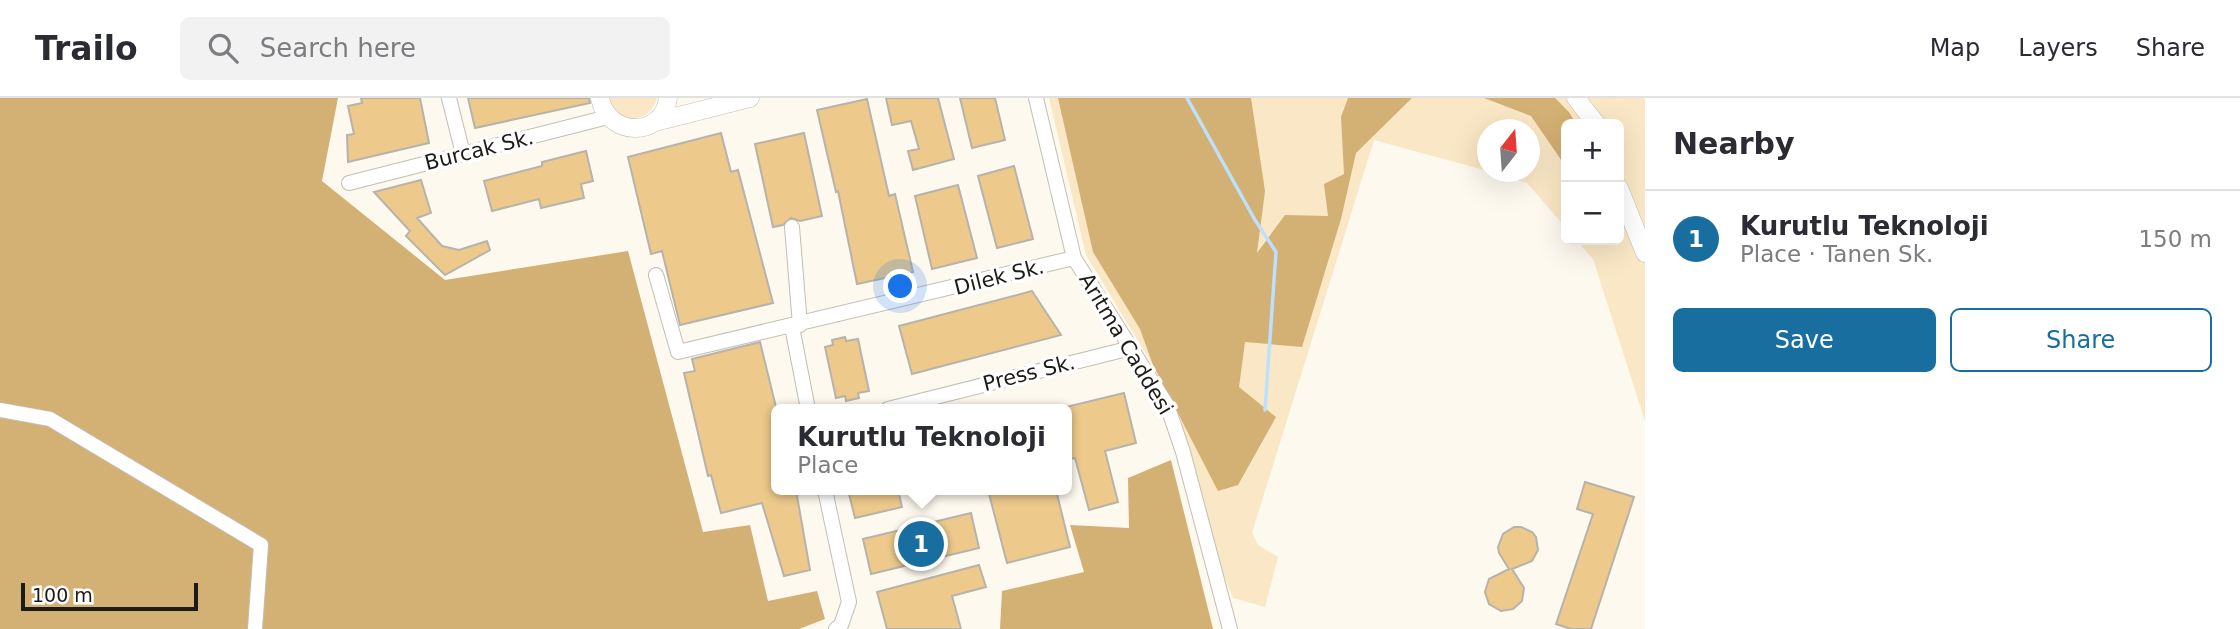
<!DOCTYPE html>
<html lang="en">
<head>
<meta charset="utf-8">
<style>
	:root { --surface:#fff; --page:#f2f2f3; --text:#2b2b33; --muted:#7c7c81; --line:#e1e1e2; --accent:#186e9e }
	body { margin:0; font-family:"DejaVu Sans",sans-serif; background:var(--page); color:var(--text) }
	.controls { position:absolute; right:21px; top:21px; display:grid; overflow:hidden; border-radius:10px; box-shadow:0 7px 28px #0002 }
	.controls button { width:63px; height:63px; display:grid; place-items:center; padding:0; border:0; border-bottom:2px solid var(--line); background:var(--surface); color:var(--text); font:35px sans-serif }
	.compass { position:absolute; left:1477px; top:21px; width:63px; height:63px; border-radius:50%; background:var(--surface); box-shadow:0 7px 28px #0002; rotate:17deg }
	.scale { position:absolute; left:21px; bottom:18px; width:177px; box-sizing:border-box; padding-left:7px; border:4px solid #1d1b17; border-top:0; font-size:19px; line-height:24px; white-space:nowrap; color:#1d1b17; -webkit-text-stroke:5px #fff; paint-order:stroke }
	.you { position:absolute; left:901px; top:189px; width:24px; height:24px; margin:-18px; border:5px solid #fff; border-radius:50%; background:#1a73e8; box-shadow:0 0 0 10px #1a73e833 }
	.badge { display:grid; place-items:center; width:46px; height:46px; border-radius:50%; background:var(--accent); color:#fff; font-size:23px; font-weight:700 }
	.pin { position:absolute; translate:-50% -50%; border:4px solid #fff; box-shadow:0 2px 7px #0006 }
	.popup { position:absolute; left:771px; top:306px; width:301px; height:91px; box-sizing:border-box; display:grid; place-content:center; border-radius:10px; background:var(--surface); filter:drop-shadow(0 2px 5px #0005); font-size:23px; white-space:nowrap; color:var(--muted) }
	.popup b { font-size:26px; color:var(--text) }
	.popup::after { content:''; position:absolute; left:50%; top:100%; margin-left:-14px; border:14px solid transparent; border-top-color:var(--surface) }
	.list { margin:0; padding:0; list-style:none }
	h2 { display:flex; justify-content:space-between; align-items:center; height:91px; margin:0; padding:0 28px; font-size:30px }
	h2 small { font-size:23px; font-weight:400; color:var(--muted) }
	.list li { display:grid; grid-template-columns:46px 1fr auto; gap:21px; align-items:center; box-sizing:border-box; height:98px; padding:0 28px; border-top:2px solid var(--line) }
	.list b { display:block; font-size:26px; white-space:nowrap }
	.list p { margin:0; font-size:23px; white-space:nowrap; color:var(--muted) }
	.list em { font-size:23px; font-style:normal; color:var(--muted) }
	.actions { display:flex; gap:14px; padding:21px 28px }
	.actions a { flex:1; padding:16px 0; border:2px solid var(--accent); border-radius:10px; text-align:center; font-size:24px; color:var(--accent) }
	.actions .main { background:var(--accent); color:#fff }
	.icon { flex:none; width:38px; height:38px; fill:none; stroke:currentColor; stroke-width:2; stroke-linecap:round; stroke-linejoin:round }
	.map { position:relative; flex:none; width:1645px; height:531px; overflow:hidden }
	header { display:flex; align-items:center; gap:42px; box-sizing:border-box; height:98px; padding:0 35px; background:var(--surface); border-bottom:2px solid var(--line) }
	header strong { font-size:33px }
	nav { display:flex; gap:38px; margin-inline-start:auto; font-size:24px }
	.search { width:490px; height:63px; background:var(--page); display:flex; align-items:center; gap:18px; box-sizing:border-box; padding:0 24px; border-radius:10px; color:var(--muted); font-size:26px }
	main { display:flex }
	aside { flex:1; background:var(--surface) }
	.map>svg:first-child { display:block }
</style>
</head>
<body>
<header>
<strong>Trailo</strong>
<div class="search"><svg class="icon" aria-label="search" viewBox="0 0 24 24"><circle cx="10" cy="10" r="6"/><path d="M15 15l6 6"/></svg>Search here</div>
<nav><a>Map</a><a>Layers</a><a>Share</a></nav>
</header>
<main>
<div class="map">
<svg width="1645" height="531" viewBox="0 0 1645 531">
	<rect width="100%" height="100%" fill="#fef9ef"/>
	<path fill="#fae7c5" d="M608,0H657C652,18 633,28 617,15C613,12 610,5 608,0Z
		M1049,0H1645V323L1593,161L1576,142H1619V26H1566V130L1527,85L1488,74H1530V32H1488V73L1374,42L1252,435L1258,447L1278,459L1265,509L1233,500L1216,459L1177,307L1086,157Z"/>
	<path fill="#d3b073" d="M0,0H338L322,83L445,182L628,153L703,434L750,427L768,503L817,493L825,521L799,531H0Z
		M1058,0H1251L1265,93L1257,155L1285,117L1328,118L1324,86L1344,76L1341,19L1348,0H1412L1356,55L1341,121L1302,249L1245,244L1239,289L1276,319L1238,387L1218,393L1153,267L1140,231L1093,154Z
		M1484,0H1555L1569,14L1576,26H1566V69L1531,18Z
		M1171,362L1213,531H1000L1002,493L1084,474L1070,427L1129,430L1128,380Z"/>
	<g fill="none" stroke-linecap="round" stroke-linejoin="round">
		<path stroke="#bde1fc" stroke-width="3.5" d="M1187,0L1255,122L1276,154L1265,312"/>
	</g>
	<path fill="#edca8b" stroke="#b8b3aa" stroke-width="2" d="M361,0H420L429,45L348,64L347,37L354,36L348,8L362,5Z
		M468,0H589L590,5L475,30Z
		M886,0H938L954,61L913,72L908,53L919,51L911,23L892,27Z
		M960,0H995L1005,42L972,50Z
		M867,1L889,98L895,96L913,174L857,186L838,93L836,94L817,12Z
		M721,35L731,74L738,72L773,205L680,227L662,153L651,156L628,59Z
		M804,35L822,118L800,123L791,120L783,127L773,129L755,46Z
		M586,53L593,83L581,86L584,100L541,110L539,101L492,113L484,83L542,68V64Z
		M1014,68L1033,141L997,150L978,78Z
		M421,82L431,115L417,120L442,148L459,152L487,143L490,152L445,177L406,138L410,133L374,94Z
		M958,87L977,160L932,171L915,98Z
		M1032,193L1061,237L912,276L899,228Z
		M845,239L846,243L858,241L869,293L858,295L859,300L846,303L845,298L836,300L825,249L833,247L832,242Z
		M760,244L776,309V392H796L810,472L784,478L762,405L721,415L711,377L708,378L684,275L695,273L692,261Z
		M1124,295L1136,345L1105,353L1118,404L1089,412L1075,360L1070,361L1066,345V309Z
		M1585,384L1634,399L1591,531H1571L1556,526L1593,416L1577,411Z
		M848,392H898L902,409L855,420Z
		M988,392H1056L1070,449L1007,465Z
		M971,415L979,450L871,476L863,441Z
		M1514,429H1521L1532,434L1536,439L1538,452L1532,463L1512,471L1524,490L1522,503L1513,511L1501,513L1489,506L1485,494L1489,481L1509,471L1499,455L1498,449L1503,436Z
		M979,467L986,489L952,498L961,531H887L877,494Z"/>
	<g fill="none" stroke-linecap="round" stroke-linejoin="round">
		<g stroke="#c3beb5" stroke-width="16">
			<path id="minor" d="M449,0L463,56
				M1036,0L1074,160L1167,307L1183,354L1230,531
				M349,85L608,19
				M792,129L800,227
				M656,177L678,254L1074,160
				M792,229L808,311
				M888,311L1131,250
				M0,312L50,321L261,447L255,531
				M825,392L849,504L841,527L836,531"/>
		</g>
		<g stroke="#c3beb5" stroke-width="19">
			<path id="major" d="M600,0C607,39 663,41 668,0
				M1576,0L1596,26
				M655,24L750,0
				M1619,90L1645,155"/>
		</g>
		<use href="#minor" stroke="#fff" stroke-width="14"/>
		<use href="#major" stroke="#fff" stroke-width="18"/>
	</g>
	<g text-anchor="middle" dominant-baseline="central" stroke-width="7" stroke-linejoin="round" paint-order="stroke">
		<g font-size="21" fill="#1d1b17" stroke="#fff">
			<text transform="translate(479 52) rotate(-14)">Burcak Sk.</text>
			<text transform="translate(999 179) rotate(-14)">Dilek Sk.</text>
			<text transform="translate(1126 246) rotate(59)">Arıtma Caddesi</text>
			<text transform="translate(1029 275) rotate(-14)">Press Sk.</text>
		</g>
	</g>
</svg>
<div class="controls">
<button>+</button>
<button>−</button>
</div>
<svg class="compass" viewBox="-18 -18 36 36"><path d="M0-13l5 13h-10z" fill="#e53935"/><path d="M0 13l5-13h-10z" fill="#7c7c81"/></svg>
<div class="scale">100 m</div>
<div class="you"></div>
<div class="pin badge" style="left:921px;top:446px">1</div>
<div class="popup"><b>Kurutlu Teknoloji</b>Place</div>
</div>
<aside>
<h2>Nearby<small></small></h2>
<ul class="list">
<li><span class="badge">1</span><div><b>Kurutlu Teknoloji</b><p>Place · Tanen Sk.</p></div><em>150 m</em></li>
</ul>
<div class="actions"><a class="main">Save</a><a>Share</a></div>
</aside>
</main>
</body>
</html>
